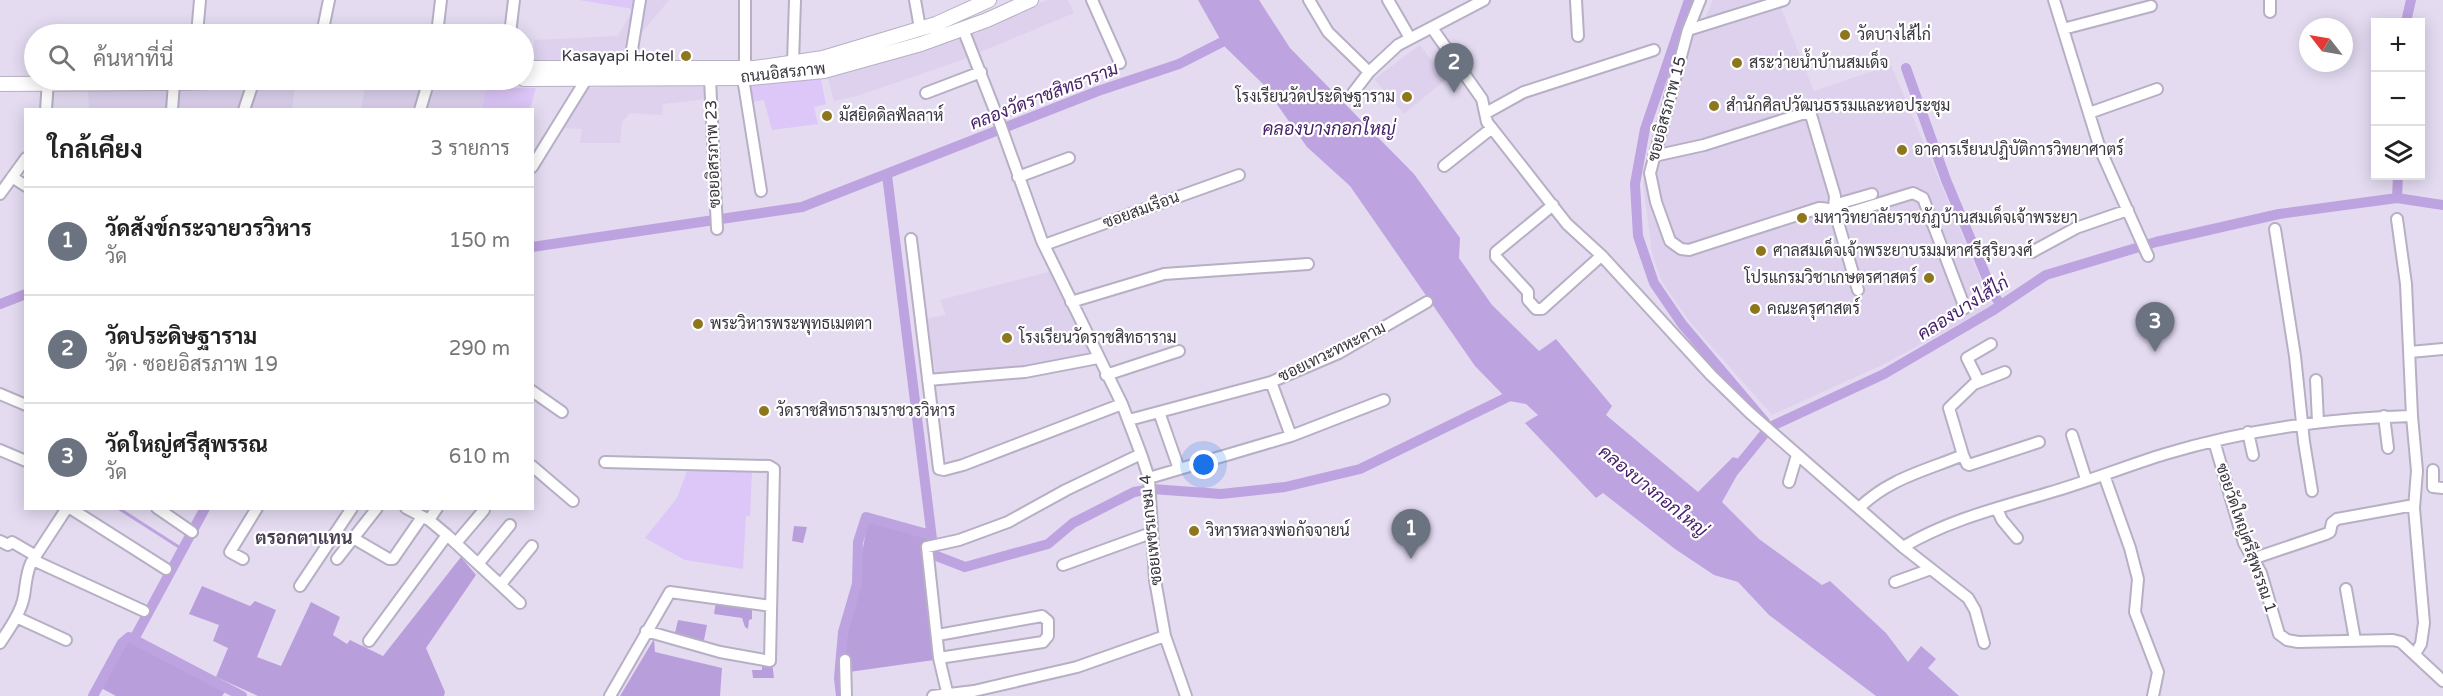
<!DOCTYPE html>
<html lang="th">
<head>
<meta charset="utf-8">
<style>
	:root { --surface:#fff; --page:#f2f2f2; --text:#222; --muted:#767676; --line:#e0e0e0; --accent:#2563eb }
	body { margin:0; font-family:"Varela Round",Sarabun,sans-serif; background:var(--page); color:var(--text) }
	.controls { position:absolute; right:18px; top:18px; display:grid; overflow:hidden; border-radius:0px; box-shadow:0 3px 15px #0003 }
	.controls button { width:54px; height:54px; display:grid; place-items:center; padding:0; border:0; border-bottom:2px solid var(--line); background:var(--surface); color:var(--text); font:30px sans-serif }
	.compass { position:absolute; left:2299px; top:18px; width:54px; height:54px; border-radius:50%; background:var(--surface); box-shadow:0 3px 15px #0003; rotate:301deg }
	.you { position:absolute; left:1204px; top:465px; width:21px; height:21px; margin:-15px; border:4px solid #fff; border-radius:50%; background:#1a73e8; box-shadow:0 0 0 9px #1a73e833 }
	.badge { display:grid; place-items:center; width:39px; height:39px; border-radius:50%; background:var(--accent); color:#fff; font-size:20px; font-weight:700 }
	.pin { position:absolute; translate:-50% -50px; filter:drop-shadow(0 2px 3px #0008) }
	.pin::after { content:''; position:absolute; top:32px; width:21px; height:18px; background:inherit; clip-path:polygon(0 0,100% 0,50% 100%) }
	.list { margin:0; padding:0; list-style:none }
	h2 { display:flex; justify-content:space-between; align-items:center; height:78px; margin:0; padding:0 24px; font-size:26px }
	h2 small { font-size:20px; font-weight:400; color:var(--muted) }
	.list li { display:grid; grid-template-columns:39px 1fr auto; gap:18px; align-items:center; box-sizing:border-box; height:108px; padding:0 24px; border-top:2px solid var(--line) }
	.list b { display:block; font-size:22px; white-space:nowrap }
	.list p { margin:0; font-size:20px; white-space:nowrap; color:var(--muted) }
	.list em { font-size:20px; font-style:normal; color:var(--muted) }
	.icon { flex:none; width:33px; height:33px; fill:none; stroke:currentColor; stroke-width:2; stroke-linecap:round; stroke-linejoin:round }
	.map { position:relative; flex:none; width:2443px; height:696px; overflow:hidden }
	.search { position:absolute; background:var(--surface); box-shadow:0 3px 15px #0003; left:24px; top:24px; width:510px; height:66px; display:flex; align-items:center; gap:15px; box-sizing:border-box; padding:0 21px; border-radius:33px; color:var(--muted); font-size:22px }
	.panel { position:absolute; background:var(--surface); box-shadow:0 3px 15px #0003; left:24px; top:108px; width:510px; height:402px; border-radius:0px }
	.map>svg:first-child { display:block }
</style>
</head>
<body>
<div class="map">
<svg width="2443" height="696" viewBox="0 0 2443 696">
	<rect width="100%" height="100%" fill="#e4dbf1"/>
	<path fill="#ddd1ee" d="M638,0H669L640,35V60L534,63V40L618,36Z
		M1048,0H1068L1074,13L959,61L857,96L834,101L827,74L899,57Z
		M1713,0H1778L1814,91L1891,65L1992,306L1884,364L1772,415L1690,322L1662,282L1652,253L1643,183L1657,125L1684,35L1698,34Z
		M1420,45L1446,79L1404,114L1374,79Z
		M706,81L707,99L663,104L662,115L630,113L622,122L620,143H580L582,129L561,128L585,88Z
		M295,86L292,110L89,109L88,88Z
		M365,86L486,88L482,109L361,110Z
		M1052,271L1094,357L1049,367L936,374L925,319L946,315L940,300Z"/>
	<path fill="#dcc7f8" d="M579,0H635L633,9Z
		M820,75L826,104L814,107L818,124L772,130L764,100L752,102L751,86Z
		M486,88H536L530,109H482Z
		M687,471H752L750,516H746L743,569L685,560L645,538L677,498Z"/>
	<path fill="#b99edc" d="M868,520L929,538L934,660L849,672L844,654Z
		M794,526L807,527L803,543L792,541Z
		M461,557L476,575L426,648L445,692L444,696H258L216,677L228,648L213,641L219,625L189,614L202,586L250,606L255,601L276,610L257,657L281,666L311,602L340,617L333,635L347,644L350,640L383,656Z
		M716,601L752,606V619L749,620L748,629L745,627L742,618L714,614Z
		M678,620L707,625L703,645L674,637Z
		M654,639L655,652L722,668L720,696H620Z
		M128,641L225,692L222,696H116L101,688Z
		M762,662H772L774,678H753L752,670H762Z"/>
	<path fill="#bea3e1" d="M1198,0H1259L1290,48L1414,174L1460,238L1459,258L1492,305L1539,351L1556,339L1612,406L1606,415L1698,492L1733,457L1745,461L1722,502L1759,539L1822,585L1830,581L1886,633L1908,662L1921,646L1936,659L1928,668L1959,696H1876L1769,615L1738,582L1714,575L1675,549L1603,493L1596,498L1525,423L1538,415L1526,404L1509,401L1475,366L1350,186L1307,147L1262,83L1224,46Z"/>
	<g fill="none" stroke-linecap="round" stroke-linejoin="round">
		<path stroke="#bea3e1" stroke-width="3" d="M118,508L182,549"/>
		<path stroke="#bea3e1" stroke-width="10" d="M1689,0L1645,129L1635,184L1638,236L1654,283L1682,324L1765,422
			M2406,22L2411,0
			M1906,68L1946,180L1994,295L2001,305
			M887,175L934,555L965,567L1048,544L1073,523L1134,492L1152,489L1221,494L1285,487L1360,469L1520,391
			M2397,198L2398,176
			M532,247L802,207L1098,91L1179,64L1234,36
			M0,304L26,294
			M1734,471L1770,427L1884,374L1992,311L2046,275L2156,242L2279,214L2397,198L2443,205
			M134,639L205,508
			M93,696L122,643L129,637L242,696
			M841,696L839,678L843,632L857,584L858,542L866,517L931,535"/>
		<g stroke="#b7afc4" stroke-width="14">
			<path id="minor" d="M915,0L920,28
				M1092,0L1120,63
				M1309,0L1328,32L1369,72
				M1388,0L1410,38
				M1576,0L1578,36
				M1700,0L1688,30L1650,173L1656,202L1670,241L1681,249L1689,250L1819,208C1829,207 1835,213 1845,214L1913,193L1923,198L1965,308
				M2054,0L2100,149L2148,256
				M2270,0V12
				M1432,28L1482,99L1487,122L1567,224L1602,256L1711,375L1750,413L1903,547L1968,598L1975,610L1984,643
				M963,29L999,121L1042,241L1122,404L1141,454L1149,478L1155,580L1165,636L1186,696
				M2063,29L2151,6
				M1688,30L1784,0
				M197,34L200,0
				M322,34L329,0
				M437,34L441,0
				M510,34L514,0
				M793,63L795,0
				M629,68L640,0
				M745,68V0
				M710,78L717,229
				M743,78L761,191
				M926,93L981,72
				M1353,93L1369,72L1398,45L1484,0
				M46,110L48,80
				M172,110L174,83
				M244,110L254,80
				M420,110L429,80
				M1486,113L1524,92L1654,50
				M2089,113L2157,89
				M1654,156L1704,145L1805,113L1811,115L1835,196L1834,209L1858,290
				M1444,166L1492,128
				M532,167L587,78
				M12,177L26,186
				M1018,177L1069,158
				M0,194L26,158
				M1553,205L1496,252V257L1528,292V300L1536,309H1542L1601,256
				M1834,205L1872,194
				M2397,219L2406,284L2412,416L2417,471L2414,508L2424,623L2421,644L2415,654
				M2275,229L2295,356L2304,442L2312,491
				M911,239L939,469L944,470L963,465L1122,404
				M1044,245L1239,175
				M2032,252L2076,228L2128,210
				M1071,302L1164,274L1308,264
				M2410,352L2443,349
				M1106,375L1179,351
				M928,380L1025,372L1098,358
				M2316,380L2318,422
				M1271,382L1291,436
				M1979,382L1967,358L1991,344
				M532,391L562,412
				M0,394L26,405
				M1159,412L1179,469
				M2384,416L2388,448
				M1129,420L1271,382L1339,353L1427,302
				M2248,432L2253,455
				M2072,435L2086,479
				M2214,441L2244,543L2261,573L2279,634L2287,640L2298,642L2393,640L2401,642L2443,681
				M0,450L26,461
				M1963,455L1949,408L1974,384L2005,372
				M605,462L769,466L774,469L770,661L720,652L646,631
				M532,466L573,501
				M2433,470V487L2443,488
				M2104,475L2130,548L2138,579L2135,612L2158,672L2153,696
				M1149,478L1291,436L1384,400
				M1789,482L1797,455
				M70,508L166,569
				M157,508L192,532
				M406,508L429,520L447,535L520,603
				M1859,508C1890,478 1925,471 1963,455L1967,464L1969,465L2039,442
				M1997,509L2002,520L2017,538
				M429,520L437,508
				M353,538L389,559H393L422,517
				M0,541L8,545L12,542L36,556
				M456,543L484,510
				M1903,547C1948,520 1998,508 2048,493C2087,482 2126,466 2165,454C2245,430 2328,418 2412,416
				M243,559L230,552L257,508
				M337,559L377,508
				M2252,559L2326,534L2330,532L2332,523L2337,519L2414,505
				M33,560L144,611
				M478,564L510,525
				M1063,565L1151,533
				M1895,582L1931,569
				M501,584L532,546
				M300,586L352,508
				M2346,589L2355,640
				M16,617L66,640
				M938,635L1042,616L1048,621V636L1043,642L939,658
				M369,641L447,535
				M0,643C9,629 21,613 24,596C26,584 26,574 31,563L67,508
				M845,660L846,696
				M610,696L670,592L771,606
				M933,696L974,691L1077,667L1165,636
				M948,696L939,658L927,547L959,540L1008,522L1066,490L1141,454"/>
		</g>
		<g stroke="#b7afc4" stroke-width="16">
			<path id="major" d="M524,68H755L823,58L936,24L989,0
				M524,79L751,78L824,71L921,44L987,20L1031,0
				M0,84L174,83L280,80"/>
		</g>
		<use href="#minor" stroke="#fff" stroke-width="10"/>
		<use href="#major" stroke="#fff" stroke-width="14"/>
	</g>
	<g fill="#8d761b" stroke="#fff" stroke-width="2">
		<circle cx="1845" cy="35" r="6"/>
		<circle cx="686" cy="56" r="6"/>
		<circle cx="1737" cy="63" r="6"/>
		<circle cx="1407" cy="97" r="6"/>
		<circle cx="1714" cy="106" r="6"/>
		<circle cx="827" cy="116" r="6"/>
		<circle cx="1902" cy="150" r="6"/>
		<circle cx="1802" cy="218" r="6"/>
		<circle cx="1761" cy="251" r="6"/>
		<circle cx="1929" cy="278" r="6"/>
		<circle cx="1755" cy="309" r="6"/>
		<circle cx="698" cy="324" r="6"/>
		<circle cx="1007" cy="338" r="6"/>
		<circle cx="764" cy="411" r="6"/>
		<circle cx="1194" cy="531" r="6"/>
	</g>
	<g text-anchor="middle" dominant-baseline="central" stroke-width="4.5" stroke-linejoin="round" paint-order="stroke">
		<g font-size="16" fill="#3a363f" stroke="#fff" text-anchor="start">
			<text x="1857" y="35">วัดบางไส้ไก่</text>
			<text x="674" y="56" text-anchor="end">Kasayapi Hotel</text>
			<text x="1749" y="63">สระว่ายน้ำบ้านสมเด็จ</text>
			<text x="1395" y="97" text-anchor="end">โรงเรียนวัดประดิษฐาราม</text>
			<text x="1726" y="106">สำนักศิลปวัฒนธรรมและหอประชุม</text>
			<text x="839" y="116">มัสยิดดิลฟัลลาห์</text>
			<text x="1914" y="150">อาคารเรียนปฏิบัติการวิทยาศาตร์</text>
			<text x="1814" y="218">มหาวิทยาลัยราชภัฏบ้านสมเด็จเจ้าพระยา</text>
			<text x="1773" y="251">ศาลสมเด็จเจ้าพระยาบรมมหาศรีสุริยวงศ์</text>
			<text x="1917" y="278" text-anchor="end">โปรแกรมวิชาเกษตรศาสตร์</text>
			<text x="1767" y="309">คณะครุศาสตร์</text>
			<text x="710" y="324">พระวิหารพระพุทธเมตตา</text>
			<text x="1019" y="338">โรงเรียนวัดราชสิทธาราม</text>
			<text x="776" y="411">วัดราชสิทธารามราชวรวิหาร</text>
			<text x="1206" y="531">วิหารหลวงพ่อกัจจายน์</text>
		</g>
		<g font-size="16" fill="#3a363f" stroke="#fff">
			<text transform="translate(783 73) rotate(-6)">ถนนอิสรภาพ</text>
			<text transform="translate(1667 109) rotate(-75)">ซอยอิสรภาพ 15</text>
			<text transform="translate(713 154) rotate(-92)">ซอยอิสรภาพ 23</text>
			<text transform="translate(1141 210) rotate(-20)">ซอยสมเรือน</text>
			<text transform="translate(1332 352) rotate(-26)">ซอยเทวะทหะคาม</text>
			<text transform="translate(1151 530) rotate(-96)">ซอยเพชรเกษม 4</text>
			<text transform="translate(2246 538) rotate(71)">ซอยวัดใหญ่ศรีสุพรรณ 1</text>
		</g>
		<g font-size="18" font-style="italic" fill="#47216a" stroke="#fff">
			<text transform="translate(1044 96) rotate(-21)">คลองวัดราชสิทธาราม</text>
			<text x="1329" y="129">คลองบางกอกใหญ่</text>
			<text transform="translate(1963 308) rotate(-32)">คลองบางไส้ไก่</text>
			<text transform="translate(1653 491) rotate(39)">คลองบางกอกใหญ่</text>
		</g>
		<g font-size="18" font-weight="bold" fill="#473f51" stroke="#fff">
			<text x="304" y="538">ตรอกตาแทน</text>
		</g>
	</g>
</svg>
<div class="controls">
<button>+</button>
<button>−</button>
<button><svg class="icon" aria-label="layers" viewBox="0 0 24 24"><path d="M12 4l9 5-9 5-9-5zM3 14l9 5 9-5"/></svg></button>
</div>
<svg class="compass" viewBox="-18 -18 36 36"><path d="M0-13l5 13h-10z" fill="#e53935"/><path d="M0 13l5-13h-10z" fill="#767676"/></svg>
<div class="you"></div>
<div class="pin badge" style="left:1411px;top:559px;background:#6b7280">1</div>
<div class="pin badge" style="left:1454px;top:93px;background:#6b7280">2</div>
<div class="pin badge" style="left:2155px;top:352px;background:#6b7280">3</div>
<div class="search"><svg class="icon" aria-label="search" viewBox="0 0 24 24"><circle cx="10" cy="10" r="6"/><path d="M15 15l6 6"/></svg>ค้นหาที่นี่</div>
<section class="panel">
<h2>ใกล้เคียง<small>3 รายการ</small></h2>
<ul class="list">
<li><span class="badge" style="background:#6b7280">1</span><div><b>วัดสังข์กระจายวรวิหาร</b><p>วัด</p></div><em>150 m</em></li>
<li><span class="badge" style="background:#6b7280">2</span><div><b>วัดประดิษฐาราม</b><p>วัด · ซอยอิสรภาพ 19</p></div><em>290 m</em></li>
<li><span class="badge" style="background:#6b7280">3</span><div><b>วัดใหญ่ศรีสุพรรณ</b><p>วัด</p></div><em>610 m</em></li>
</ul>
</section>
</div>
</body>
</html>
